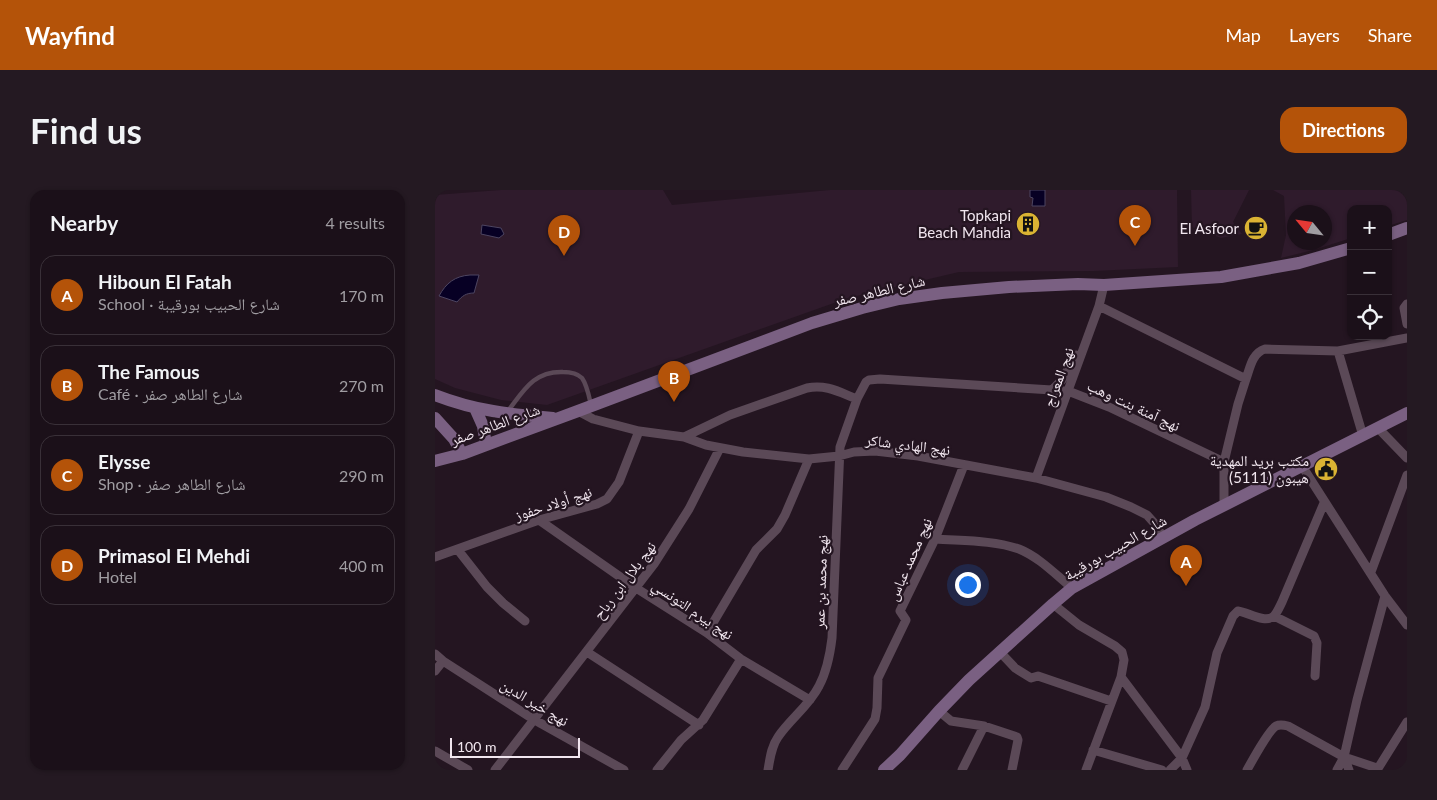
<!DOCTYPE html>
<html lang="en">
<head>
<meta charset="utf-8">
<style>
	:root { --surface:#1b1019; --page:#241922; --text:#f1f3f6; --muted:#a09da2; --line:#393038; --accent:#b45309 }
	body { margin:0; font-family:Lato,"Noto Naskh Arabic",sans-serif; background:var(--page); color:var(--text) }
	.controls { position:absolute; right:15px; top:15px; display:grid; overflow:hidden; border-radius:10px; box-shadow:0 1px 4px #0004 }
	.controls button { width:45px; height:45px; display:grid; place-items:center; padding:0; border:0; border-bottom:1px solid var(--line); background:var(--surface); color:var(--text); font:25px sans-serif }
	.compass { position:absolute; left:852px; top:15px; width:45px; height:45px; border-radius:50%; background:var(--surface); box-shadow:0 1px 4px #0004; rotate:299deg }
	.scale { position:absolute; left:15px; bottom:12px; width:130px; box-sizing:border-box; padding-left:5px; border:2px solid #f1e6ef; border-top:0; font-size:14px; line-height:18px; white-space:nowrap; color:#f1e6ef; -webkit-text-stroke:4px #241521; paint-order:stroke }
	.you { position:absolute; left:532px; top:394px; width:18px; height:18px; margin:-12px; border:4px solid #fff; border-radius:50%; background:#1a73e8; box-shadow:0 0 0 8px #1a73e833 }
	.badge { display:grid; place-items:center; width:32px; height:32px; border-radius:50%; background:var(--accent); color:#fff; font-size:16px; font-weight:700 }
	.pin { position:absolute; translate:-50% -41px; filter:drop-shadow(0 1px 2px #0008) }
	.pin::after { content:''; position:absolute; top:26px; width:18px; height:15px; background:inherit; clip-path:polygon(0 0,100% 0,50% 100%) }
	.list { margin:0; padding:0; list-style:none }
	h2 { display:flex; justify-content:space-between; align-items:center; height:65px; margin:0; padding:0 20px; font-size:21px }
	h2 small { font-size:16px; font-weight:400; color:var(--muted) }
	.list li { display:grid; grid-template-columns:32px 1fr auto; gap:15px; align-items:center; box-sizing:border-box; height:80px; margin:0 10px 10px; padding:0 10px; border:1px solid var(--line); border-radius:15px }
	.list b { display:block; font-size:19px; white-space:nowrap }
	.list p { margin:0; font-size:16px; white-space:nowrap; color:var(--muted) }
	.list em { font-size:16px; font-style:normal; color:var(--muted) }
	.icon { flex:none; width:28px; height:28px; fill:none; stroke:currentColor; stroke-width:2; stroke-linecap:round; stroke-linejoin:round }
	.map { position:relative; flex:none; width:972px; height:580px; overflow:hidden; border-radius:15px }
	header { display:flex; align-items:center; gap:30px; box-sizing:border-box; height:70px; padding:0 25px; background:var(--accent); color:#fff }
	header strong { font-size:24px }
	nav { display:flex; gap:28px; margin-inline-start:auto; font-size:18px }
	.intro { display:flex; align-items:center; justify-content:space-between; box-sizing:border-box; height:120px; padding:0 30px }
	h1 { margin:0; font-size:35px }
	.button { padding:12px 22px; border-radius:15px; background:var(--accent); color:#fff; font-size:18px; font-weight:700 }
	main { display:flex; gap:30px; padding:0 30px }
	aside { flex:1; background:var(--surface); border-radius:15px; box-shadow:0 1px 4px #0004 }
	.map>svg:first-child { display:block }
</style>
</head>
<body>
<header>
<strong>Wayfind</strong>
<nav><a>Map</a><a>Layers</a><a>Share</a></nav>
</header>
<div class="intro"><h1>Find us</h1><a class="button">Directions</a></div>
<main>
<aside>
<h2>Nearby<small>4 results</small></h2>
<ul class="list">
<li><span class="badge">A</span><div><b>Hiboun El Fatah</b><p>School · شارع الحبيب بورقيبة</p></div><em>170 m</em></li>
<li><span class="badge">B</span><div><b>The Famous</b><p>Café · شارع الطاهر صفر</p></div><em>270 m</em></li>
<li><span class="badge">C</span><div><b>Elysse</b><p>Shop · شارع الطاهر صفر</p></div><em>290 m</em></li>
<li><span class="badge">D</span><div><b>Primasol El Mehdi</b><p>Hotel</p></div><em>400 m</em></li>
</ul>
</aside>
<div class="map">
<svg width="972" height="580" viewBox="0 0 972 580">
	<rect width="100%" height="100%" fill="#241521"/>
	<path fill="#2f1b2c" fill-rule="evenodd" d="M66,0H228L237,15L395,0H742L743,77L659,81L524,82L413,108L112,215L66,210L20,198L0,189V5Z
		M756,0H814L798,32L807,44L786,48L757,37Z
		M838,0H972V30L953,36V19H916V48L882,59L846,68L851,45L849,6ZM859,22H889V52H859Z"/>
	<path fill="#070024" stroke="#4d4561" d="M595,0H610V16H597L598,8L595,7Z
		M47,35L66,38L69,44L64,48L46,44Z
		M35,85H44L39,103C31,103 27,106 22,112L4,106C11,93 20,86 35,85Z"/>
	<g fill="none" stroke-linecap="round" stroke-linejoin="round">
		<path stroke="#5b4957" stroke-width="4.5" d="M73,221C89,200 99,181 128,182C135,182 142,183 147,188C152,195 154,206 156,215"/>
		<path stroke="#5b4957" stroke-width="9" d="M972,114L969,118L972,134
			M664,116L811,189L803,214L789,272
			M903,161L928,246
			M811,189C815,178 817,163 830,159L903,161L972,148
			M617,200L627,190L641,165
			M143,221L158,229L204,241L249,247L271,255L308,262L374,269L404,266L419,262L440,261L483,266L601,288L671,307L696,317L712,325L721,335L728,348
			M943,238L972,268
			M249,247L295,225L372,198C391,194 404,202 422,209
			M867,276L950,406L972,435
			M601,288L664,116L669,95
			M104,330L201,398L272,443L306,469L375,510
			M500,349C527,351 558,350 584,359C604,367 621,385 637,398
			M23,360L52,397L68,413L90,431
			M0,367L104,330L162,314L172,309L184,292L204,241
			M936,382L972,285
			M618,414L644,435L680,456L687,462L689,470L686,487L747,568L752,580
			M839,426L879,446L882,453L880,486
			M272,443L321,360L342,339L350,325L374,269
			M564,461L580,478L596,488L603,486L676,511
			M152,462L264,535
			M0,464L8,471L98,529L189,580
			M0,481L8,471
			M504,521L516,531L549,536L527,580
			M549,536L582,547L583,550L577,580
			M658,560L727,580
			M0,561L33,580
			M909,567L914,580
			M60,580L219,374L254,319L285,258
			M222,580L246,550L268,530L306,469
			M333,580C335,569 336,557 343,547C355,529 374,516 384,496C392,481 395,465 397,448L405,257L422,209L431,192L434,190L445,189L633,201L674,217L789,272V316
			M407,580L440,529L442,518L443,488L471,430L465,421L500,349L529,275
			M651,580L686,487
			M735,580L747,568L770,517L782,463L798,426L803,421C813,422 830,434 839,426C842,423 845,416 847,412L889,313
			M812,580C817,571 833,541 841,536C845,534 849,535 853,536L909,567L942,578
			M902,580L909,567L922,510L950,406
			M942,580L972,532"/>
		<path stroke="#7a6082" stroke-width="12" d="M953,45L972,38
			M0,205C41,221 74,224 118,228
			M40,218L48,236L51,255
			M0,228L19,249L27,264
			M0,271L27,264L143,221L377,133L427,118L464,109L507,103L574,97L643,94L669,95L786,87L864,73L916,58
			M449,580L465,565L504,521L534,490L618,414L637,398L760,330L972,223"/>
	</g>
	<defs>
		<g id="building-disc" transform="scale(1.25)"><circle r="9.5" fill="#dab333" stroke="#241521"/><path d="M-4-6H4V6H1V3H-1V6H-4ZM-2.5-4.3h1.7v1.8h-1.7ZM.8-4.3h1.7v1.8H.8ZM-2.5-1h1.7V.8h-1.7ZM.8-1h1.7V.8H.8Z" fill="#111"/></g>
		<g id="cafe-disc" transform="scale(1.25)"><circle r="9.5" fill="#dab333" stroke="#241521"/><path d="M-5.5-4.5H6V0H3Q3 3.5 0 3.5H-2.5Q-5.5 3.5-5.5 0ZM3-3.2v2h1.7v-2ZM-6 4.5H4V6H-6Z" fill="#111"/></g>
		<g id="civic-disc" transform="scale(1.25)"><circle r="9.5" fill="#dab333" stroke="#241521"/><path d="M-.6-6.5H3V-4.5H.6V-3L4-1V1h2V6H-6V1h2V-1L-.6-3ZM-1.2 2.5V6h2.4V2.5Z" fill="#111"/></g>
	</defs>
	<g fill-rule="evenodd">
		<use href="#building-disc" x="593" y="34"/>
		<use href="#cafe-disc" x="821" y="38"/>
		<use href="#civic-disc" x="891" y="279"/>
	</g>
	<g text-anchor="middle" dominant-baseline="central" stroke-width="4.5" stroke-linejoin="round" paint-order="stroke">
		<g font-size="15" fill="#f1e6ef" stroke="#241521" text-anchor="end">
			<text x="576" y="25">Topkapi<tspan x="576" dy="17">Beach Mahdia</tspan></text>
			<text x="804" y="38">El Asfoor</text>
			<text x="874" y="270">مكتب بريد المهدية<tspan x="874" dy="17">هيبون (5111)</tspan></text>
		</g>
		<g font-size="15" fill="#f1e6ef" stroke="#241521">
			<text transform="translate(444 100) rotate(-13)">شارع الطاهر صفر</text>
			<text transform="translate(623 187) rotate(-70)">نهج المعراج</text>
			<text transform="translate(699 215) rotate(25)">نهج آمنة بنت وهب</text>
			<text transform="translate(60 234) rotate(-20)">شارع الطاهر صفر</text>
			<text transform="translate(473 254) rotate(7)">نهج الهادي شاكر</text>
			<text transform="translate(118 313) rotate(-18)">نهج أولاد حفوز</text>
			<text transform="translate(680 357) rotate(-30)">شارع الحبيب بورقيبة</text>
			<text transform="translate(474 369) rotate(-66)">نهج محمد عباس</text>
			<text transform="translate(189 390) rotate(-53)">نهج بلال ابن رباح</text>
			<text transform="translate(385 392) rotate(-88)">نهج محمد بن عمر</text>
			<text transform="translate(258 419) rotate(34)">نهج بيرم التونسي</text>
			<text transform="translate(100 512) rotate(31)">نهج خير الدين</text>
		</g>
	</g>
</svg>
<div class="controls">
<button>+</button>
<button>−</button>
<button><svg class="icon" aria-label="locate" viewBox="0 0 24 24"><circle cx="12" cy="12" r="6"/><path d="M12 2v4M12 18v4M2 12h4M18 12h4"/></svg></button>
</div>
<svg class="compass" viewBox="-18 -18 36 36"><path d="M0-13l5 13h-10z" fill="#e53935"/><path d="M0 13l5-13h-10z" fill="#a09da2"/></svg>
<div class="scale">100 m</div>
<div class="you"></div>
<div class="pin badge" style="left:751px;top:396px">A</div>
<div class="pin badge" style="left:239px;top:212px">B</div>
<div class="pin badge" style="left:700px;top:56px">C</div>
<div class="pin badge" style="left:129px;top:66px">D</div>
</div>
</main>
</body>
</html>
